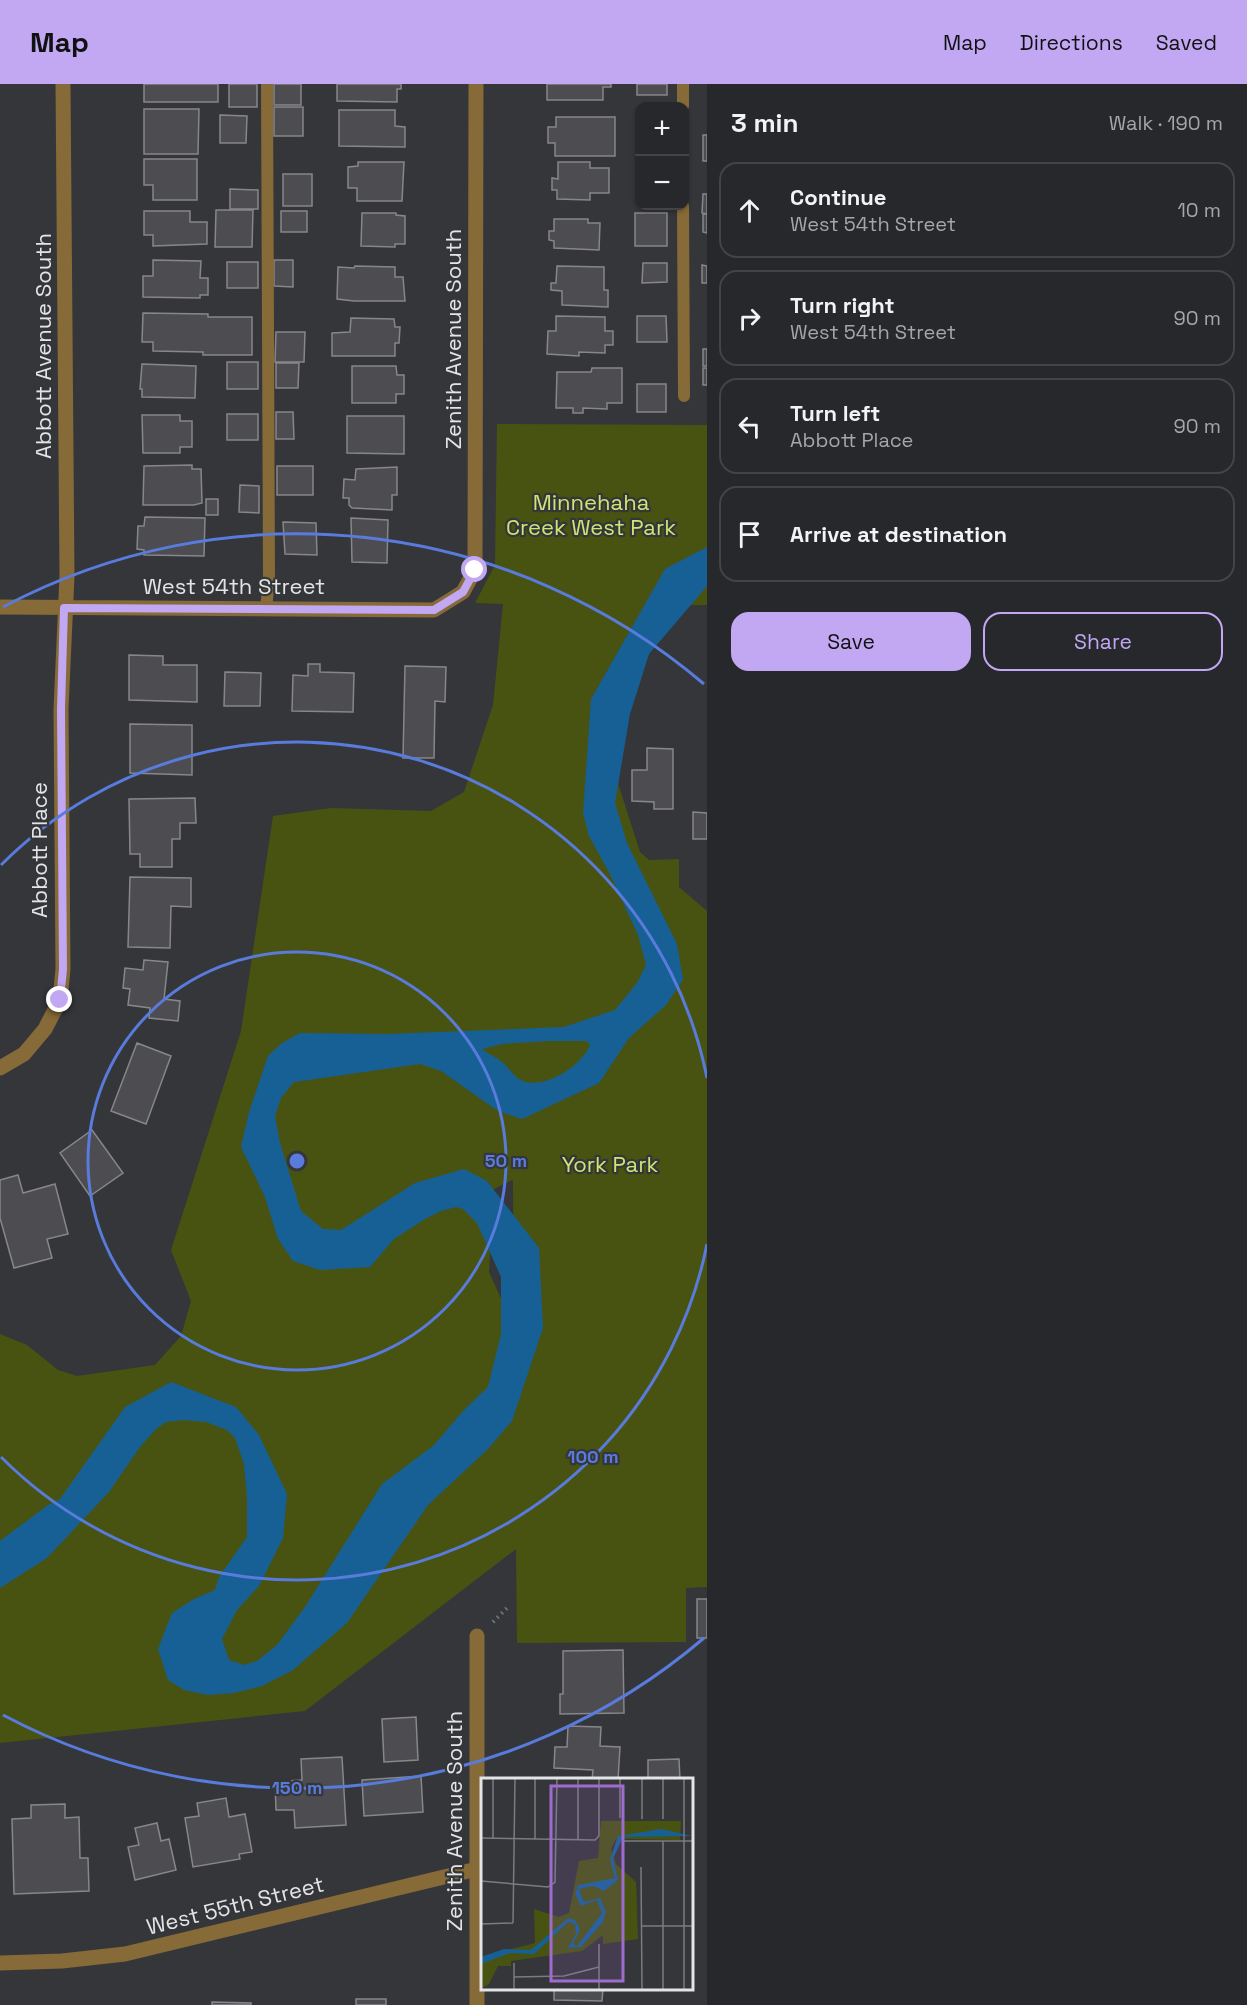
<!DOCTYPE html>
<html lang="en">
<head>
<meta charset="utf-8">
<style>
	:root { --surface:#27282c; --page:#333438; --text:#f1f3f6; --muted:#a4a6a9; --line:#434448; --accent:#c2a7f2 }
	body { margin:0; font-family:"Space Grotesk",sans-serif; background:var(--page); color:var(--text) }
	.controls { position:absolute; right:18px; top:18px; display:grid; overflow:hidden; border-radius:12px; box-shadow:0 2px 4px #0004 }
	.controls button { width:54px; height:54px; display:grid; place-items:center; padding:0; border:0; border-bottom:2px solid var(--line); background:var(--surface); color:var(--text); font:30px sans-serif }
	.stop { position:absolute; width:18px; height:18px; margin:-14px; border:4px solid #c2a7f2; border-radius:50%; background:#fff }
	.stop.end { background:#c2a7f2; border-color:#fff; box-shadow:0 2px 6px #0008 }
	.list { margin:0; padding:0; list-style:none }
	h2 { display:flex; justify-content:space-between; align-items:center; height:78px; margin:0; padding:0 24px; font-size:26px }
	h2 small { font-size:20px; font-weight:400; color:var(--muted) }
	.list li { display:grid; grid-template-columns:39px 1fr auto; gap:18px; align-items:center; box-sizing:border-box; height:96px; margin:0 12px 12px; padding:0 12px; border:2px solid var(--line); border-radius:18px }
	.list b { display:block; font-size:22px; white-space:nowrap }
	.list p { margin:0; font-size:20px; white-space:nowrap; color:var(--muted) }
	.list em { font-size:20px; font-style:normal; color:var(--muted) }
	.actions { display:flex; gap:12px; padding:18px 24px }
	.actions a { flex:1; padding:14px 0; border:2px solid var(--accent); border-radius:18px; text-align:center; font-size:21px; color:var(--accent) }
	.actions .main { background:var(--accent); color:#111 }
	.icon { flex:none; width:33px; height:33px; fill:none; stroke:currentColor; stroke-width:2; stroke-linecap:round; stroke-linejoin:round }
	.map { position:relative; flex:none; width:707px; height:1921px; overflow:hidden }
	header { display:flex; align-items:center; gap:36px; box-sizing:border-box; height:84px; padding:0 30px; background:var(--accent); color:#111 }
	header strong { font-size:28px }
	nav { display:flex; gap:33px; margin-inline-start:auto; font-size:21px }
	main { display:flex }
	aside { flex:1; background:var(--surface) }
	.map>svg:first-child { display:block }
</style>
</head>
<body>
<header>
<strong>Map</strong>
<nav><a>Map</a><a>Directions</a><a>Saved</a></nav>
</header>
<main>
<div class="map">
<svg width="707" height="1921" viewBox="0 0 707 1921">
	<rect width="100%" height="100%" fill="#34363a"/>
	<path fill="#485312" fill-rule="evenodd" d="M497,340L707,341V521H645L591,615L640,768L649,776L679,775V803L707,827V1503L686,1504V1558L517,1559L516,1465L305,1627L0,1659V1250L27,1261L58,1286L77,1292L155,1281L181,1252L191,1217L171,1166L241,947L273,732L331,724L431,727L464,708L493,621L503,520L475,519L495,481ZM512,1096L513,1097L514,1243L489,1188L494,1105Z"/>
	<path fill="#176096" fill-rule="evenodd" d="M707,463V502L649,570L630,630L615,719L627,759L677,860L683,896L666,921L629,954L599,999L522,1035L498,1027L441,987L420,980L294,998L281,1014L275,1032L280,1059L301,1127L323,1145L341,1146L415,1099L464,1085L487,1097L539,1164L543,1244L512,1337L488,1365L428,1421L347,1539L293,1586L262,1602L234,1609L208,1611L184,1606L168,1596L158,1565L172,1529L194,1515L215,1506L219,1493L247,1453V1414L244,1380L235,1354L227,1346L206,1338L183,1336L166,1338L156,1345L140,1363L109,1408L47,1474L0,1504V1457L48,1421L60,1415L125,1323L171,1298L236,1323L259,1351L287,1410L283,1454L259,1502L237,1526L222,1555L229,1576L244,1581L257,1577L277,1561L305,1523L382,1400L433,1362L464,1326L488,1303L501,1250V1193L477,1139L463,1125L456,1123L441,1127L425,1135L394,1155L370,1183L320,1186L293,1177L278,1155L265,1113L241,1063L249,1028L268,972L282,959L300,949L388,950L564,943L615,926L637,899L646,881L638,851L611,792L589,752L583,729L591,615L665,485ZM549,957H587L590,961C582,982 541,1009 519,995C513,991 508,983 502,978C496,973 488,970 482,965L502,960Z"/>
	<path fill="#4d4d51" stroke="#87878b" stroke-width="1.5" d="M144,0H218V18H144Z
		M229,0H257V23H229Z
		M274,0H301V21H274Z
		M337,0H401V5H397V18L337,17Z
		M547,0H611V3H603V16H547Z
		M637,0H667V11H637Z
		M274,23H303V52H274Z
		M144,25H199L198,70H144Z
		M339,26H395V42L405,43V63L339,62Z
		M220,31L247,32L246,59H220Z
		M556,33H615V72H555V59H548V43H556Z
		M703,51H707V77H703Z
		M144,75H197V116H153V101H144Z
		M358,78H404L402,117H357V104H348V83L358,82Z
		M558,78H590V84H609V109H590V116L557,115V106H552V94L558,95Z
		M283,90H312V122H283Z
		M230,105L258,106V125H230Z
		M703,110H707V130L702,129Z
		M216,126H253L252,163H215Z
		M144,127H190V138H207V160L153,162V151H144Z
		M281,127H307V148H281Z
		M362,129H396V131L405,132V160H395V163L361,162Z
		M635,129H667V162H635Z
		M703,130H707V149L703,148Z
		M554,135H588V139H600L599,166L554,164V157L549,156V147H554Z
		M153,176L201,177L200,194H208V211H200V214L143,213V192H153Z
		M274,176H293V203L274,202Z
		M227,178H258V204H227Z
		M643,179H667V198L642,199Z
		M702,181L707,182V199H702Z
		M355,182L395,183V193H403L405,217H354L337,215L338,183L354,184Z
		M557,182L604,183V206H608V223L562,221V207L551,206V199H556Z
		M143,229L208,230V233H252V271H203V268L153,267V258H142Z
		M556,232L605,233V247H613V261H605V269L579,268V272L547,270L548,247H556Z
		M637,232H666L667,258H637Z
		M351,234L394,235L395,243H400L399,259H395V272H332V249L350,248Z
		M276,248H305L304,278H275Z
		M703,265H707V282H703Z
		M227,278H258V305H227Z
		M276,279H299L298,304H276Z
		M142,280L196,282L195,314L142,313V305H140Z
		M352,282H396L397,291H404V310H396V319H352Z
		M592,284H622V319H607V325L583,324V329H573V324H556L557,288H591Z
		M703,284H707V301H703Z
		M637,300H666V328H637Z
		M276,328H293L294,355H276Z
		M227,330H258V356H227Z
		M142,331H180V337H192V363H180V369H143Z
		M347,332H404V370L347,369Z
		M192,381V385H201L202,419L194,421H143L144,382Z
		M277,382H313V411H277Z
		M397,383V411H392V426L352,424L349,421V414H343L344,395L355,396L356,385Z
		M240,401L259,402V429L239,428Z
		M206,415H218V431H206Z
		M145,433L205,434L204,472L144,471V466L137,465L138,442H144Z
		M351,434L388,436L387,479L352,478Z
		M283,438L316,439L317,471L285,470Z
		M129,571L163,572V581H197V618L129,616Z
		M308,580H320V588L354,589L353,628L292,627L293,591L308,592Z
		M405,582L446,583L445,618L435,617L434,674H403Z
		M225,588L261,589L260,622H224Z
		M130,640L192,641V691L130,689Z
		M647,664L673,665V725H654V718L632,717V686H647Z
		M195,714L196,739H180V755H172V783H140V770H130L129,715Z
		M693,728L707,729V755H693Z
		M130,793L191,794V823L171,822L170,864L128,863Z
		M144,876L168,878L164,915L180,917L178,937L149,934L150,924L128,921L130,905L123,904L125,884L143,886Z
		M137,959L171,972L146,1040L111,1027Z
		M92,1046L123,1089L90,1112L60,1069Z
		M18,1091L23,1109L55,1100L68,1150L47,1155L52,1174L14,1184L0,1134V1096Z
		M697,1515H707V1554H697Z
		M623,1566L624,1629L560,1630V1610H563V1567Z
		M416,1633L418,1676L384,1678L382,1635Z
		M568,1642L601,1643L600,1662L620,1663L618,1696H592L593,1686L554,1684L555,1663H567Z
		M342,1673L346,1741L295,1744L294,1726H276L275,1698L302,1696L301,1675Z
		M679,1675L680,1696H648V1676Z
		M421,1692L423,1728L364,1732L362,1696Z
		M226,1714L229,1733L245,1730L252,1768L239,1770L240,1775L193,1783L185,1734L199,1732L197,1719Z
		M65,1720V1734L79,1733L80,1774H88L89,1807L14,1810L12,1735L31,1734V1721Z
		M157,1739L161,1757L169,1755L176,1786L135,1796L128,1763L139,1761L135,1744Z
		M554,1904H603L602,1917L554,1916Z
		M356,1915H386V1921H356Z
		M212,1918L251,1919V1921H212Z"/>
	<g fill="none" stroke-linecap="round" stroke-linejoin="round">
		<path stroke="#77797d" stroke-width="4" stroke-dasharray="1.5 4.5" stroke-linecap="butt" d="M493,1538L507,1524"/>
		<path stroke="#866a37" stroke-width="12" d="M683,0V22
			M683,122L684,312
			M266,525L269,495L267,0"/>
		<path stroke="#866a37" stroke-width="15" d="M0,523L434,526L463,508L475,486L476,0
			M0,984L24,970L45,945L60,916L63,885L61,625L67,492L63,0
			M477,1552V1921
			M0,1879L62,1877L125,1870L477,1785"/>
	</g>
	<g fill="none" stroke-linecap="round" stroke-linejoin="round">
		<path stroke="#c2a7f2" stroke-width="8" d="M60,916L63,885L61,625L64,524L434,526L463,508L475,486"/>
	</g>
	<g fill="none" stroke="#587bdc" stroke-width="3">
		<circle cx="297" cy="1077" r="209"/>
		<path d="M707 1160A418 418 0 0 1 1 1373M1 781A418 418 0 0 1 707 994"/>
		<path d="M704 1554A627 627 0 0 1 3 1631M3 523A627 627 0 0 1 704 600"/>
	</g>
	<g text-anchor="middle" dominant-baseline="central" stroke-width="4.5" stroke-linejoin="round" paint-order="stroke">
		<g font-size="22" fill="#e2e4e6" stroke="#34363a">
			<text transform="translate(453 255) rotate(-90)">Zenith Avenue South</text>
			<text transform="translate(43 262) rotate(-90)">Abbott Avenue South</text>
			<text x="234" y="502">West 54th Street</text>
			<text transform="translate(39 766) rotate(-90)">Abbott Place</text>
			<text transform="translate(454 1737) rotate(-90)">Zenith Avenue South</text>
			<text transform="translate(235 1821) rotate(-14)">West 55th Street</text>
		</g>
		<g font-size="22" fill="#cee473" stroke="#34363a">
			<text x="591" y="418">Minnehaha<tspan x="591" dy="25">Creek West Park</tspan></text>
			<text x="610" y="1080">York Park</text>
		</g>
	</g>
	<g transform="translate(481 1694)">
		<rect width="212" height="212" fill="#34363a"/>
		<path d="M120,43H200L199,62L135,61L130,71L135,86L155,104L157,161L122,166V157L101,173L30,183V188H17L8,206L0,211V179L54,165L53,131L78,139L88,135L98,83L117,80Z" fill="#485312"/>
		<path d="M180,51L211,58L142,59L132,81L137,102L123,113L112,108L98,111L103,124L119,120L125,134L122,144L100,169L87,170L95,156L94,146L87,144L53,176L29,175L0,186V179L23,171L50,172L87,140L94,142L99,151L92,166L96,168L121,135L116,122L100,128L94,116L97,107L134,100L129,82L137,58Z" fill="#176096"/>
		<path fill="none" stroke="#7a7c7f" stroke-width="1.5" d="M12,0V60M54,0V61M139,0V40M203,0V211M161,41V0M182,41V0M0,60L114,62L118,58V0M97,61V0M143,63H212M160,89L161,211M0,103L67,109L74,104L76,0M32,145L34,0M0,146L32,145M161,148H212M118,166V211M33,199L83,198L118,189M33,211V185M182,211V63"/>
		<path fill="#9f6ccd" fill-opacity="0.15" stroke="#9f6ccd" stroke-width="3" d="M70,8H142V203H70Z"/>
		<rect width="212" height="212" fill="none" stroke="#e2e4e6" stroke-width="3"/>
	</g>
	<circle cx="297" cy="1077" r="9" fill="#587bdc" stroke="#34363a" stroke-width="3"/>
	<g font-size="18" text-anchor="middle" font-weight="bold" fill="#587bdc" stroke="#34363a" stroke-width="4.5" stroke-linejoin="round" paint-order="stroke">
		<text x="506" y="1083">50 m</text>
		<text x="593" y="1379">100 m</text>
		<text x="297" y="1710">150 m</text>
	</g>
</svg>
<div class="controls">
<button>+</button>
<button>−</button>
</div>
<div class="stop" style="left:475px;top:486px"></div>
<div class="stop end" style="left:60px;top:916px"></div>
</div>
<aside>
<h2>3 min<small>Walk · 190 m</small></h2>
<ul class="list">
<li><svg class="icon" aria-label="ahead" viewBox="0 0 24 24"><path d="M12 20V5M6 11l6-6 6 6"/></svg><div><b>Continue</b><p>West 54th Street</p></div><em>10 m</em></li>
<li><svg class="icon" aria-label="right" viewBox="0 0 24 24"><path d="M7 20v-9h11M14 6l5 5-5 5"/></svg><div><b>Turn right</b><p>West 54th Street</p></div><em>90 m</em></li>
<li><svg class="icon" aria-label="left" viewBox="0 0 24 24"><path d="M17 20v-9H6M10 6l-5 5 5 5"/></svg><div><b>Turn left</b><p>Abbott Place</p></div><em>90 m</em></li>
<li><svg class="icon" aria-label="arrive" viewBox="0 0 24 24"><path d="M6 21V4h12l-3 4 3 4H6"/></svg><div><b>Arrive at destination</b></div></li>
</ul>
<div class="actions"><a class="main">Save</a><a>Share</a></div>
</aside>
</main>
</body>
</html>
